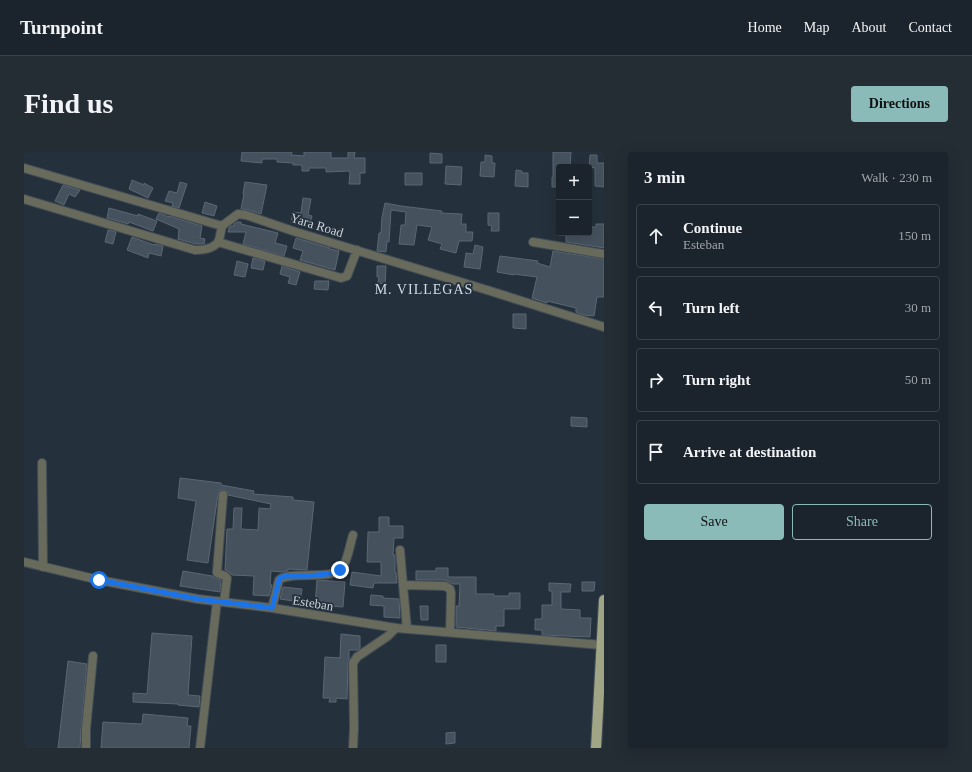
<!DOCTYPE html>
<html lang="en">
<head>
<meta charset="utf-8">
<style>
	:root { --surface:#1b242c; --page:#242c34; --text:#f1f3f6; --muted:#a0a4a9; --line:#394148; --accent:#8bbbb9 }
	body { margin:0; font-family:Georgia,serif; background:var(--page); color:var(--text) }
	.controls { position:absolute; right:12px; top:12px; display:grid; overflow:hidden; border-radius:4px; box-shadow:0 4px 16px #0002 }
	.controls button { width:36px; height:36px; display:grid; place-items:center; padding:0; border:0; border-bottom:1px solid var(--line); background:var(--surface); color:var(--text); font:20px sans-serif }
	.stop { position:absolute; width:12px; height:12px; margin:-9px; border:3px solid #1a73e8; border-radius:50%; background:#fff }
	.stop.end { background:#1a73e8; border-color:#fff; box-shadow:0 1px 4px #0008 }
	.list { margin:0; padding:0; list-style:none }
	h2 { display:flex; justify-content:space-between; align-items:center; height:52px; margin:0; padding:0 16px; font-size:17px }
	h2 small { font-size:13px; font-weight:400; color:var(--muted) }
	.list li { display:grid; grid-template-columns:26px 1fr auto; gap:12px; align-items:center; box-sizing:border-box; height:64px; margin:0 8px 8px; padding:0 8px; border:1px solid var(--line); border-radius:4px }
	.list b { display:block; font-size:15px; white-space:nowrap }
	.list p { margin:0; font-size:13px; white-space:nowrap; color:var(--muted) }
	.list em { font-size:13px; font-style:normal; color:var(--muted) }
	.actions { display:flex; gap:8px; padding:12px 16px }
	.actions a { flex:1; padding:9px 0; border:1px solid var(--accent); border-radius:4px; text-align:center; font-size:14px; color:var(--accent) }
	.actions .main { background:var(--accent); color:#111 }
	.icon { flex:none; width:22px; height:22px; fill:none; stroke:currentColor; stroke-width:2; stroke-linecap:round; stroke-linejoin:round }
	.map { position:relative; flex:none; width:580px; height:596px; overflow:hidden; border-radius:4px }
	header { display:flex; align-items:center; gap:24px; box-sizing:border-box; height:56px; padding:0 20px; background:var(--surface); border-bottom:1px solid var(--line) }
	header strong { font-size:19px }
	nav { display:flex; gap:22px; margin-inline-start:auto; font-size:14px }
	.intro { display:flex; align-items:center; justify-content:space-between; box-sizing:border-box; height:96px; padding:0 24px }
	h1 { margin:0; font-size:28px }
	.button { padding:10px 18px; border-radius:4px; background:var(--accent); color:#111; font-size:14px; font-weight:700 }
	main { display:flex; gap:24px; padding:0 24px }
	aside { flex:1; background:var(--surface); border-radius:4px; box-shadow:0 4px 16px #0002 }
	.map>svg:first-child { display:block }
</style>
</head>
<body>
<header>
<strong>Turnpoint</strong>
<nav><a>Home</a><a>Map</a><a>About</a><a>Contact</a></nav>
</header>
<div class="intro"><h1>Find us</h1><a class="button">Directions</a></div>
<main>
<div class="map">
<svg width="580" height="596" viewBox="0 0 580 596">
	<rect width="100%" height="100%" fill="#24303b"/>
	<path fill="#45515d" stroke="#5b6774" d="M218,0H268L267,3L280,4V0H307V6H324V0H331L330,6H341V21H336V32H325L326,19L302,20V16H285V19H278V13H269V11L253,10V7H238V11L217,9Z
		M529,0H547L546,15H535V35H528V25H529Z
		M406,1L418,2V11H406Z
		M461,3L468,4V11H471L470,25L456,24L457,10H461Z
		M566,3H573V11H580V35L571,34V16L565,15Z
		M422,14L438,15L437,33L421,32Z
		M492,18L498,19V21H504V35L491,34Z
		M381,21H398V33H381Z
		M108,28L120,33V31L129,36L124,46L105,37Z
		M156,30L163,32L155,56L148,54L149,51L141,49L145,39L153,41Z
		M221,30L243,33L237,62L224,58L217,57L220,42H219Z
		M39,33L56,38L51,45L45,42L40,53L31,49Z
		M279,46L287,47L284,63L288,64L285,75L267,71L269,60L277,61Z
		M181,50L193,54L190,64L178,61Z
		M361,51L377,54L418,59L417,61L438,62L437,72H442V80H449L448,89H435L432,101L416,97L418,92L404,88L408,75L393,73L390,93L375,92L377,73H381L382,60L367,58L365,90L363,89L362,100L353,99L355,81H357L358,65Z
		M85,56L114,64V62L133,69L129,79L105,70L104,72L83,66Z
		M135,61L145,65V64L178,74L176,86L181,87L180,92H172L154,87L155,77L132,67Z
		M464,61H475V79H467L468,74L464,73Z
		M213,70H217V72L254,81L251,91L263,94L260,104L219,92L222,80H204L205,76L207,74H210V72Z
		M572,72H580V96L542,90V81H565V75H572Z
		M84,78L92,80L89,92L81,90Z
		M108,85L130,93V92L139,94L137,104L125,101L124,106L103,98Z
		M272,86L306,96V97L315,99L311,118L276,108L279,99L269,96Z
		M451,93L459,95L456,117L440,115L442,101L449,102Z
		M529,99L580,107V145H573L570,164L559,163L552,160V156L523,149V151L508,146L513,125L490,122V123L473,120L476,104L514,109L513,111L526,115Z
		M229,106L241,109L239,118L227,116Z
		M213,109L224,112L221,125L210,123Z
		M258,114L276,120L272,133L264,131L266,125L256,122Z
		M353,114H362L361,132L354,131L355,125H353Z
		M291,129H305L304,138L290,137Z
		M489,162H502V177L489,176Z
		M547,265L563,266V275L547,274Z
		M156,326L197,331V333L230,339L229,342L269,345V348L290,350L283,418L264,417V419L258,420L247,419L246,433H248L245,444L229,443L230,424L208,423L205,420L201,418L203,377H209L210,356H218L217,377L234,378L235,356L246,357L247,352L204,343V340L200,338H196L194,342L184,411L163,408L172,349L154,346Z
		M355,365H365V374H379V386H370L369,403H371V420H372L373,431H350L349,436L326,433L328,420L357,424V410H343L344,380H355Z
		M412,416H424V425H452V442H470V444H485V441H496V457H480V474H472V479L432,475V454H435L436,432H429L421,428H392V419H412Z
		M159,419L188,424L191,426L197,428L196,440L156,434Z
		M293,428L321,430L319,455L291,453Z
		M558,430H571L570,439H558Z
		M525,431L547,432L546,440H537V457L556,458V466H567L566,485L518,483V478H511V467H518V453H528V439H525Z
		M259,435L278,437L276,450L256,447Z
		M347,443L359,444V446L375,447L376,466L360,465V454L346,453Z
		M396,454H404V468H397Z
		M128,481L168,484L164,543L176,544L175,555L154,553V552L109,550V541L123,542Z
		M317,482L336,484V497L333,498H325V507L324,511L323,547L312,546V550H305L306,546H299L301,505L316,506Z
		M412,493H422V510H412Z
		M44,509L63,512L57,577L56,596H34Z
		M119,562L164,566L163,574H167L165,596H77L79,570L118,572Z
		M431,580V591L422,592V581Z"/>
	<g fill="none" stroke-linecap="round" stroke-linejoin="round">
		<g stroke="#424d57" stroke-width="10">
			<path id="minor" d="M0,16L198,74L214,62L222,63L272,80L463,138L580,175
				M0,47L171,98C179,98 191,97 195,88C196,84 197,79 198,74
				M194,90L317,126L323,124L333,98
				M509,90L580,102
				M18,311L19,415
				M199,343L193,420V421L201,424L203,426L200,450
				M376,398L379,433
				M0,410L75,428L174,447L248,456L372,476L578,493
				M248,456L255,428C265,418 309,429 318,416C324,408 326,392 329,383
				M383,477L379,433L421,434L426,437L427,441L426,480
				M62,596V577L69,504
				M176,596L193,449
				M329,596L330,576L329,511L333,505L364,484L372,476"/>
		</g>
		<g stroke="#424d57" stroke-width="12">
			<path id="major" d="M572,596L580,448"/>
		</g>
		<use href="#minor" stroke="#686a5b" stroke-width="8"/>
		<use href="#major" stroke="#a0a585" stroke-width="10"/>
	</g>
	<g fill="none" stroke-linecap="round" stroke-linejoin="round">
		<path stroke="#1a73e8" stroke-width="5" d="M75,428L174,447L248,456L255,428L256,426L261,424H285L311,421L316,418"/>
	</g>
	<g text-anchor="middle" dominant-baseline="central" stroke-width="3.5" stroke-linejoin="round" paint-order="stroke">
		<g font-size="13" fill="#cbd2d9" stroke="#24303b">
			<text transform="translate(293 73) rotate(17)">Yara Road</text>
			<text transform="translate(289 451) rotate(9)">Esteban</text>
		</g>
		<g font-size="14" letter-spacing="1" fill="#cedceb" stroke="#24303b">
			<text x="400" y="137">M. VILLEGAS</text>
		</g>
	</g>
</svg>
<div class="controls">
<button>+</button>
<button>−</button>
</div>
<div class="stop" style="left:75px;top:428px"></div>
<div class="stop end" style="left:316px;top:418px"></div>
</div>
<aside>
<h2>3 min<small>Walk · 230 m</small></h2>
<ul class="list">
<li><svg class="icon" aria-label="ahead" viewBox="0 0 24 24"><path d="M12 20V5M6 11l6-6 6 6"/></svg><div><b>Continue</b><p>Esteban</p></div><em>150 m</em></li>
<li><svg class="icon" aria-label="left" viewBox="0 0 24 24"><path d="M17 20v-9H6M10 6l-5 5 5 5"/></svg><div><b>Turn left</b></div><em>30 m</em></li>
<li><svg class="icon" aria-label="right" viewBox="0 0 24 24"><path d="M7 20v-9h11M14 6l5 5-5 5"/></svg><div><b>Turn right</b></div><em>50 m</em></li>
<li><svg class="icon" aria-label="arrive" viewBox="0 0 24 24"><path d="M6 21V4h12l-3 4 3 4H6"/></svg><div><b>Arrive at destination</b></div></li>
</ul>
<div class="actions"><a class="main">Save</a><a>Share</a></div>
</aside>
</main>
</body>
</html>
